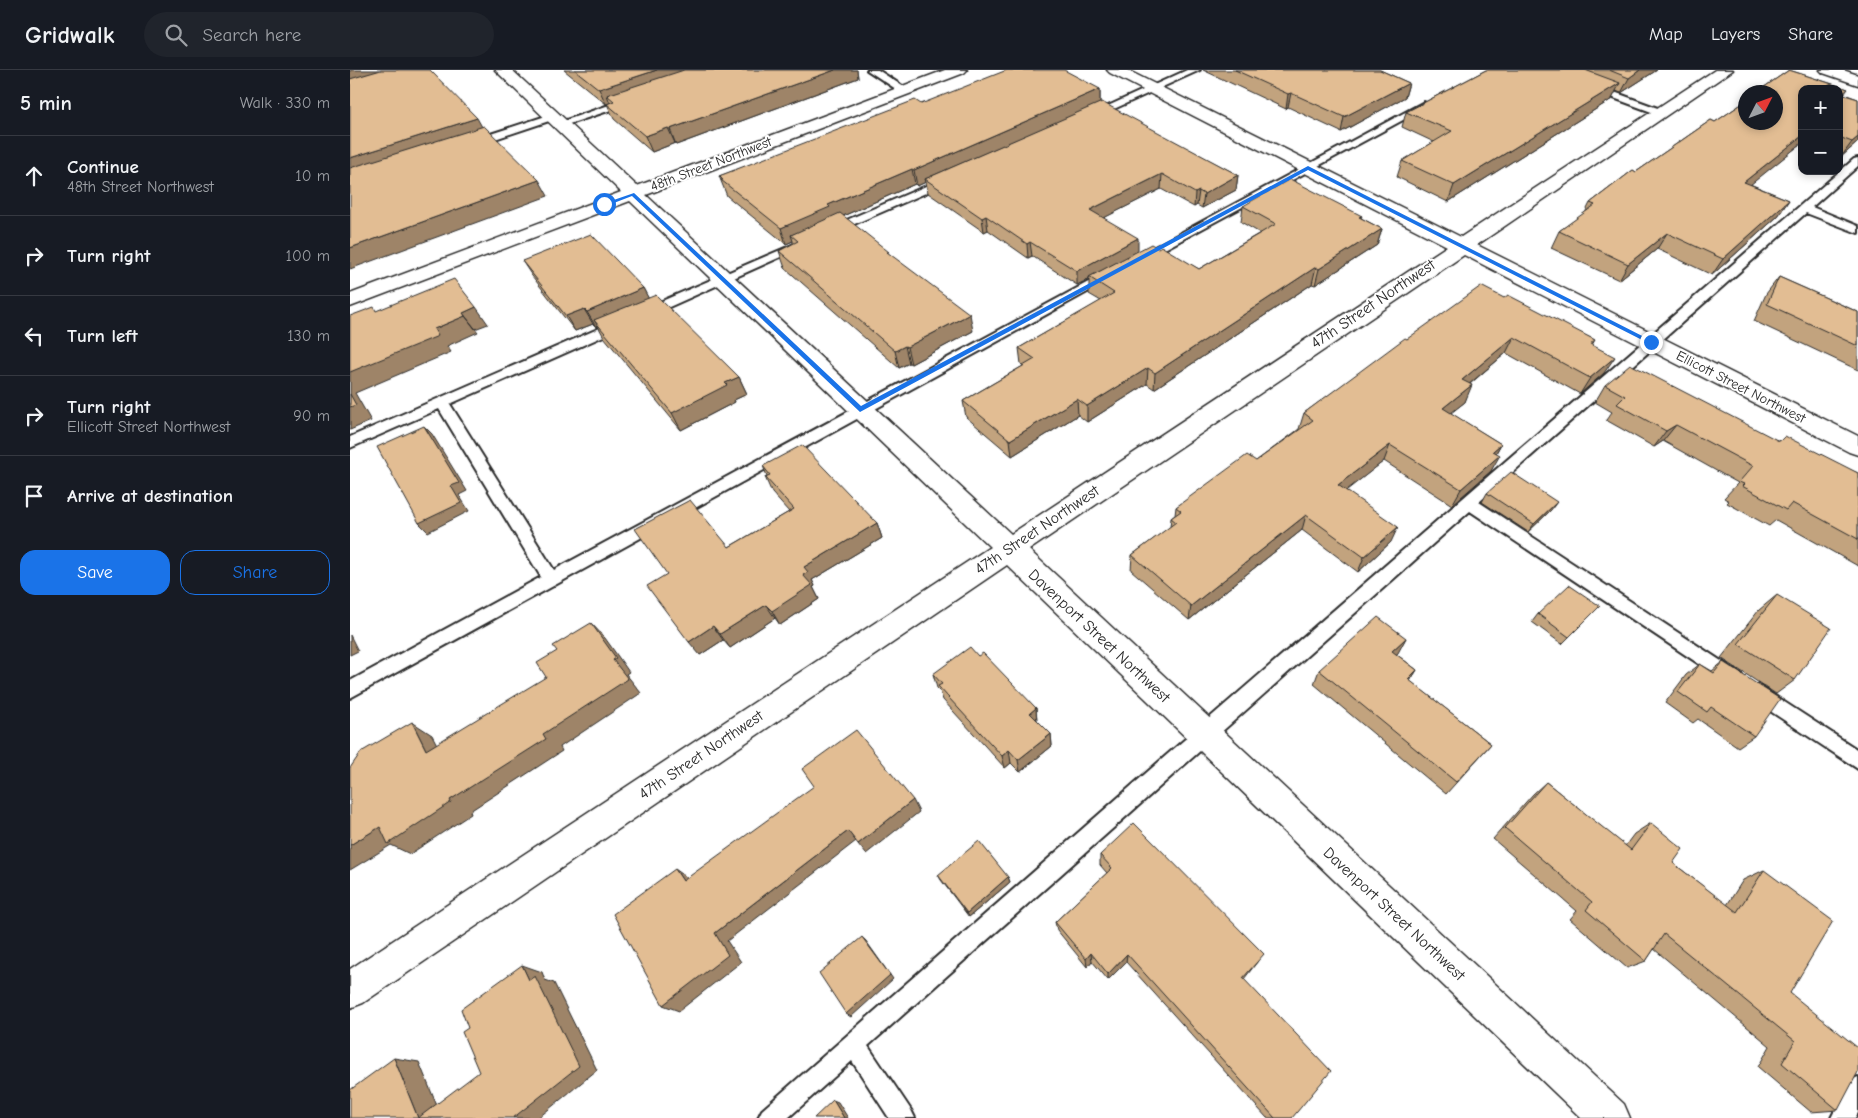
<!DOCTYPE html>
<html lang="en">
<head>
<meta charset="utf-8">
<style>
	:root { --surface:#171b24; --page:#20242c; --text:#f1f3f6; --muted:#9ea1a6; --line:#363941; --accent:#1a73e8 }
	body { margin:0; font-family:"Comic Neue",sans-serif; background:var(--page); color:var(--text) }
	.controls { position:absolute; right:15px; top:15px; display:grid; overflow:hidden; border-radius:10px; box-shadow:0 2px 8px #0003 }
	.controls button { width:45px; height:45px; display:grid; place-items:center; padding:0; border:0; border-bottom:1px solid var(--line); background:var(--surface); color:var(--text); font:25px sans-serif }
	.compass { position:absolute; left:1388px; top:15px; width:45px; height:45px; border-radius:50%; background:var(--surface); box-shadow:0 2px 8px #0003; rotate:48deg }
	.stop { position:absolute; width:15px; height:15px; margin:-11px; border:4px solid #1a73e8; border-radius:50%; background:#fff }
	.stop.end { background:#1a73e8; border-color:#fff; box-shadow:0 1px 5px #0008 }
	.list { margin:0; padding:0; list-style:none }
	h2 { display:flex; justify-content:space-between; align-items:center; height:65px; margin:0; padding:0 20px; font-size:21px }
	h2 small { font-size:16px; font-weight:400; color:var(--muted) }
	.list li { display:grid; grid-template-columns:32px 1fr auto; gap:15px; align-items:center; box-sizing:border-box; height:80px; padding:0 20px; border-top:1px solid var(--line) }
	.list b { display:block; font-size:19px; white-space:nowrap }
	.list p { margin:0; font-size:16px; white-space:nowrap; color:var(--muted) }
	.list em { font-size:16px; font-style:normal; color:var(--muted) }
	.actions { display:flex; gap:10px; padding:15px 20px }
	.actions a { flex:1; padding:11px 0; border:1px solid var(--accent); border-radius:15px; text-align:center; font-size:18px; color:var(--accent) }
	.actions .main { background:var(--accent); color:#fff }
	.icon { flex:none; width:28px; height:28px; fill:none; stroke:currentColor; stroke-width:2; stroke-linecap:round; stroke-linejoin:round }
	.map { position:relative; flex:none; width:1508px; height:1048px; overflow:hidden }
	header { display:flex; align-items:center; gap:30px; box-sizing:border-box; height:70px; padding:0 25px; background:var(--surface); border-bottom:1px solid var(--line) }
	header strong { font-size:24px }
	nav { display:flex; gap:28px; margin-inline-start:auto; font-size:18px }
	.search { width:350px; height:45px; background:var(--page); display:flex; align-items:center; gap:12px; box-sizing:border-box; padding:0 18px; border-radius:28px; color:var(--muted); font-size:19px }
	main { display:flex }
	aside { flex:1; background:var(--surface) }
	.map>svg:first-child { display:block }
</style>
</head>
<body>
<header>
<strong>Gridwalk</strong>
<div class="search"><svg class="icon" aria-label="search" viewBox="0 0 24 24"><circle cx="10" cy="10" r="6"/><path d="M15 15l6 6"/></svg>Search here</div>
<nav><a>Map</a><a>Layers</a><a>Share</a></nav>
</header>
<main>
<aside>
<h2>5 min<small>Walk · 330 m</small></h2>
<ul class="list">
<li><svg class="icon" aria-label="ahead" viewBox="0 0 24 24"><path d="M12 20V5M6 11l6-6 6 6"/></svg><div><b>Continue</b><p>48th Street Northwest</p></div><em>10 m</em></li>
<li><svg class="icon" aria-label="right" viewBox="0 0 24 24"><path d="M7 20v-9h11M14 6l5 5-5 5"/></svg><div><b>Turn right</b></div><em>100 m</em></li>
<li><svg class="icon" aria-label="left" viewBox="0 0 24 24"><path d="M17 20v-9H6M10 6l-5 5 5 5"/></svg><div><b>Turn left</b></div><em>130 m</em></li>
<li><svg class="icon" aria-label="right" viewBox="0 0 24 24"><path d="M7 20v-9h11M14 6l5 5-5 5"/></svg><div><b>Turn right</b><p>Ellicott Street Northwest</p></div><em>90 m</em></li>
<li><svg class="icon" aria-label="arrive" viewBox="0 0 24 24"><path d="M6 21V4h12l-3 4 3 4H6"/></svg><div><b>Arrive at destination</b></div></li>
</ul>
<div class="actions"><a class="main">Save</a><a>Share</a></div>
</aside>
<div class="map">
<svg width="1508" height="1048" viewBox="0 0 1508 1048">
	<rect width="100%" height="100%" fill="#fff"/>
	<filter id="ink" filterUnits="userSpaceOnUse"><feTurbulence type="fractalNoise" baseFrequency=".02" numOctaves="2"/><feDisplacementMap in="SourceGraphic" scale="10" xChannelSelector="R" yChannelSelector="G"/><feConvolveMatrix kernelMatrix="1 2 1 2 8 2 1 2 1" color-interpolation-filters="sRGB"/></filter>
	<g filter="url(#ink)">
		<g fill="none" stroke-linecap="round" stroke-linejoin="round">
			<g stroke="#2b2b2b" stroke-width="4">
				<path id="service" d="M517,0H528L560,21L555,24L552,23Z
					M837,0H850L744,48L741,49L736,46Z
					M1245,15L1313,40L1315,42L1310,45L1307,44L1242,20V16Z
					M279,28L284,31L282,33L213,56H207L205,54Z
					M1074,32L1079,35L1077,37L798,188H790L788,186Z
					M202,44L205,45V49L127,75L123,76L118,73L119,71Z
					M1508,88V96L1462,137L1508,156V163L1456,143L1129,432L1391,604L1394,609L1391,614L1385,617L1379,614L1120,441L518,976L561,1040L565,1048H539L502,991L438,1048H408L412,1040L811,690L1504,89Z
					M597,107L601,108L602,110L601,112L486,162H478L476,160L478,158Z
					M449,172L455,175L453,177L299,246L295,247L289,243L291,240Z
					M757,202L761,203L763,206L761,209L0,628V611L191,507L89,339L0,378V367L266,251H274L276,254L274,257L100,334L204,500Z
					M1408,615L1508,680V699L1402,629L1399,623L1402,617Z
					M1508,1007V1043L1505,1048H1481L1500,1011Z"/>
			</g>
			<g stroke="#2b2b2b" stroke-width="3">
				<path id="minor" d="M145,0H162L287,116L595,0H617L614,3L296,125L661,464L1097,176L760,3L757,0H777L1111,167L1365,0H1383L1127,175L1508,366V385L1499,382L1114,185L679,480L1274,1034L1280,1048H1231L657,495L13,933L0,938V899L640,477L280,131L0,237V224L271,122Z
					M1470,0H1493L1508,5V15L1473,3Z"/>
			</g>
			<use href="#service" fill="#fff" fill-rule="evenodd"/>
			<use href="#minor" fill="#fff" fill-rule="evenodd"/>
		</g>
		<path fill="#c2a37e" stroke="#2b2b2b" d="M214,0H507L508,8L326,75L325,73L302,82L264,49L257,34L260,33L256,34Z
			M853,0H1030L1059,13L1055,27L991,62L938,37L936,39Z
			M1136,0H1307L1271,23L1266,21L1262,29L1098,132L1047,107L1052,91L1084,72L1052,57L1056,42Z
			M1439,0L1498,19L1494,24L1508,29V72L1491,87H1489V19H1452V73L1400,114L1439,130L1428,146L1362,205L1307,179L1269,210L1201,178L1209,161L1235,143L1240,133L1283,100L1286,102L1361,50L1365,52L1396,31V52H1426V22H1407Z
			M750,19V33L888,105L886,120L852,138L847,135L844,137L811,119L753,148L788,181L808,178L849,199L910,163L891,152L893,136L1012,146L1011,148L1032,159L1027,175L965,215L962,214L804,319L797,314L737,352L728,345L662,386L616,347L613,331L673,296L671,294L669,278L751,231L739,224V209L727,215L682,186L678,188L638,160L634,162L578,123L576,112L567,116L565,114L493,146L539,184L623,261L561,294L559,293L549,298L435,198L429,181L443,173V171L436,174L377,126L369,106L571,34Z
			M172,191L293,218L298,228L389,307L397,324L384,330L385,332L331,360L254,267L248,256L246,257L243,254L225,261L182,206Z
			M1429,207L1508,242V300L1404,251L1416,224Z
			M1154,228L1245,270L1242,275L1254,303L1230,324L1156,283L1120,314L1115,332L1100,343L1151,374L1146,383L1141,401L1102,435L1034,391L996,420L1041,472L1008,502L952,460L839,550L781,500L782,485L820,457L821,448L825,445L826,437L906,391L949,359L954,343L1057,269Z
			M1255,315L1427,370L1508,403V496L1426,450L1419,456L1377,433L1379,431L1374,428L1388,413L1313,371L1304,377L1256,350L1262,342L1245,332Z
			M413,396L527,453L532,468L462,510L465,516L463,517L469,529L430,555L425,548L380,578L373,570L350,585L317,504L379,477L439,442L422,423L415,407L417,406Z
			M1137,423L1201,440L1178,462L1132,432Z
			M1427,525L1445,610L1426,624L1371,588L1409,540Z
			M1250,536L1212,574L1182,552L1188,544Z
			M1056,568L1046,584L1067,600L1060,611L1141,674L1096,724L964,614L969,600Z
			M628,586L686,638L687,650L701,664L702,676L670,702L661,693L655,698L593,630L590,621L587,618L583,604Z
			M1373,592L1404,666L1388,677L1348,649L1343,653L1315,633L1336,605L1350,594L1362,601Z
			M1196,712L1275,776L1284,764L1301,753L1323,793L1377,835L1393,810L1414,800L1440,923L1488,1040L1461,1042L1408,997L1420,976L1304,879L1296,891L1277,898L1220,849L1227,841L1143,769L1183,724Z
			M750,785L908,891L894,909L942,1048H917L776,892L758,910L742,891L737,897L707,860L705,852L757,803L750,795Z
			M588,805L658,807L660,812L619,847L591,810Z"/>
		<path fill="#9e8467" stroke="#2b2b2b" d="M0,0H48L0,14Z
			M307,0H359L257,25L260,33L256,34L249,19Z
			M485,0H507L508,8L326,75L320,59Z
			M1290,0H1307L1271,23L1279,8Z
			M1059,13L1055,27L991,62L994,47Z
			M1270,13L1262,29L1098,132L1104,115Z
			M750,19V34L575,109L576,112L567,116L564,100Z
			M941,23L938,37L936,39L938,24Z
			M127,48L136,64L0,108V88Z
			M318,58L325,73L302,82L295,66Z
			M1452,66V73L1384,128L1394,112Z
			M1508,67V72L1491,87L1502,72Z
			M562,99L565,114L484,150L441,165L443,171L436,174L431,158L478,135Z
			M812,104L811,119L740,155V140Z
			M888,105L886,120L852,138L854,124Z
			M189,110L198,126L0,199V178Z
			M849,121L847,135L844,137L845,123Z
			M1439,130L1428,146L1362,205L1373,189Z
			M636,146L638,160L634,162L632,148Z
			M1032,159L1027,175L965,215L969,199Z
			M1317,163L1307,179L1269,210L1278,194Z
			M788,168V183L739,207V209L727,215V201Z
			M680,172L682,186L678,188L677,174Z
			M966,197L962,214L804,319L805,303Z
			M293,218L301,233L244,250L248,256L246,257L237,242Z
			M126,237L138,254L125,259L113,243Z
			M234,239L243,254L225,261L216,246Z
			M620,244L623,261L561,294L557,277Z
			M115,246L128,262L97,276L101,282L5,323L21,351L0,360V302L84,259Z
			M1164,267L1156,283L1105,326L1112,310Z
			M555,276L559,293L549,298L545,281Z
			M1265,287L1254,303L1230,324L1240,308Z
			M798,298L797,314L737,352V336Z
			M389,307L397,324L384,330L385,332L331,360L322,343L375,313Z
			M1122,315L1115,332L1086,355L1093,338Z
			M727,329L728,345L662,386L660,370Z
			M1326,355L1313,371L1304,377L1316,361Z
			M74,356L82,364L117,421L109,425L119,441L78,462L69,453Z
			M1151,374L1142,390L1143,381Z
			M1040,375L1034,391L983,431L988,415Z
			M1150,385L1141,401L1102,435L1111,419Z
			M1207,432L1201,440L1178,462L1184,454Z
			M956,445L952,460L839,550L841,536Z
			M527,453L532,468L462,510L465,516L463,517L469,529L430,555L422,541L454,497Z
			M1048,457L1041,472L1008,502L1014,487Z
			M416,535L425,548L380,578L370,564Z
			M241,553L255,568L279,602L276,604L291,623L210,677L212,681L120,741L121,744L60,784L41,775L0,800V775L30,757L100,730L193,664L263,590Z
			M363,556L373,570L350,585L339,572Z
			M0,565L8,581L0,585Z
			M1056,568L1048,583L1034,595L1042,581Z
			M1067,600L1058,614V609Z
			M686,638L687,652L680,643Z
			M62,652L82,665L96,692L76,680Z
			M701,664L702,676L670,702L668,690Z
			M659,680L661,693L655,698L652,686Z
			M563,730L569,742L516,784L508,774Z
			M498,761L506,771L377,871L391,892L329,941L313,935L365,863Z
			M325,799L339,809L333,811Z
			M658,807L660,812L619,847L617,843Z
			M512,867L516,871L543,909L501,947L496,944Z
			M741,883L742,891L737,897L736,889Z
			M777,884L776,892L758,910V904Z
			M172,895L192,902L195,910L204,913L247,1000L188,1048H163L179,910Z
			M44,988L69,992L92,1048H68Z
			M483,1030L488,1032L498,1048H494Z"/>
		<path fill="#e2bd93" stroke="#2b2b2b" d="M31,0H80L127,48L0,88V9Z
			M225,0H307L249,19Z
			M334,0H485L320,59L318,58L295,66L257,34L264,31L257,25Z
			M657,0H714L750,19L564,100L562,99L478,135L480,137L431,158L371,110H373L369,106L565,30L571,34Z
			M885,0H1030L1059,13L994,47L941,23L938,24Z
			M1136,0H1235L1270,13L1104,115L1052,91L1102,61L1056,42Z
			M1259,0H1290L1279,8Z
			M1439,0L1498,19L1492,24L1508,29V67L1502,72L1489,67V19H1452V66L1394,112L1439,130L1373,189L1317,163L1278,194L1209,161L1245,135L1240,133L1283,100L1286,102L1361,50L1365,52L1396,31V52H1426V22H1407Z
			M752,32L888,105L854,124L849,121L845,123L812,104L740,140L788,168L727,201L680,172L677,174L636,146L632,148L575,109Z
			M134,56L189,110L0,178V98Z
			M940,109L1012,146L1009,147L1032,159L969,199L966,197L805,303L798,298L737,336L727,329L660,370L613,331L685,289L669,278L764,223L739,207L801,174L808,178L811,176L849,199L926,154L893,136Z
			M490,143L539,182H537L620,244L557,277L555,276L545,281L429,181L448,171L441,165Z
			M241,164L293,218L237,242L234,239L216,246L172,191Z
			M1429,207L1508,242V276L1417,234Z
			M104,209L126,237L113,243L115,246L84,259L88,266L0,302V246L24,237L26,241Z
			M1131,216L1154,228L1158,225L1245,270L1240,274L1265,287L1240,308L1164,267L1112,310L1122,315L1093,338L1151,374L1143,381L1150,385L1111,419L1040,375L988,415L1048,457L1014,487L956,445L841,536L782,485L826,452L821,448L831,441L826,437L897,385L906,391L963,350L954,343L1055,268L1057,269Z
			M306,225L389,307L375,313L377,315L322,343L244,250Z
			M1280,294L1427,370L1430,371L1435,366L1508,403V469L1442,433L1436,440L1392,416L1394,414L1389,412L1403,396L1326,355L1316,361L1267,334L1275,326L1255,315Z
			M0,324L6,335L0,337Z
			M74,356L109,413L101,416L111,433L69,453L27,377Z
			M452,375L527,453L454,497L458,502L453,505L462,515L422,541L416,535L370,564L363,556L339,572L297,516L317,504L285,459L340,430L379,477L444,439L415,407L420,405L413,396Z
			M1161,402L1207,432L1184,454L1137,423Z
			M1219,515L1250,536L1219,567L1188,544Z
			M1427,525L1481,558L1445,610L1388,574Z
			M1028,547L1056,568L1042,581L1067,600L1058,609L1141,674L1106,712L969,600Z
			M241,553L266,588L263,590L278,609L193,664L196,669L100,730L101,732L38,774L30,757L0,775V698L11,682L62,652L76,680L196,607L187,593L207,581L203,576Z
			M620,577L628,586L633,583L686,638L680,643L701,664L668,690L659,680L652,686L588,616L592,614L583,604Z
			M1373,592L1430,629L1404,666L1361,637L1357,642L1328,622L1350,594L1364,603Z
			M506,660L563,730L508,774L498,761L365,863L378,885L313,935L263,844L325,799L333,811L464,716L452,699Z
			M1196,712L1281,780L1301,753L1333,779L1323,793L1387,842L1414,800L1483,851L1440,923L1508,978V1002L1488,1040L1432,993L1445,971L1314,864L1296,891L1236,840L1242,832L1155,758Z
			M784,753L914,884L893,908L981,1001L942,1048H925L777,884L758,904L741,883L736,889L705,852L762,798L750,785Z
			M629,771L658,807L617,843L588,805Z
			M512,867L540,905L496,944L469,903Z
			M172,895L179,910L185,906L229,996L163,1048H0V1020L44,988L68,1048L129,1002L112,962L118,958L111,939Z
			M483,1030L494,1048H464Z"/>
	</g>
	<path fill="#1a73e8" d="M958,96L1304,272L1298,273L958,100L510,342L282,126L256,136L252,134L284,123L511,336Z"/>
	<g text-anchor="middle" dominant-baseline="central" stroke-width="4" stroke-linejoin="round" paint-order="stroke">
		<g font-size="14" fill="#2b2b2b" stroke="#fff">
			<text transform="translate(361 94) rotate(-21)">48th Street Northwest</text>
			<text transform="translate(1391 317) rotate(27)">Ellicott Street Northwest</text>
		</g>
		<g font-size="16" fill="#2b2b2b" stroke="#fff">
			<text transform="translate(1023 234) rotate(-34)">47th Street Northwest</text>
			<text transform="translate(687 460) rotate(-34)">47th Street Northwest</text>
			<text transform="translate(749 566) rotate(43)">Davenport Street Northwest</text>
			<text transform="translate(351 685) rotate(-34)">47th Street Northwest</text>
			<text transform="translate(1044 844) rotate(43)">Davenport Street Northwest</text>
		</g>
	</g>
</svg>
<div class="controls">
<button>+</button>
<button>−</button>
</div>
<svg class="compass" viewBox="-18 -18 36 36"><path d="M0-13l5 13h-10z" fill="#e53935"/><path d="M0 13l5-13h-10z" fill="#9ea1a6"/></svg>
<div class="stop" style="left:254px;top:134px"></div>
<div class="stop end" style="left:1301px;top:272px"></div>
</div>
</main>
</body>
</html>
